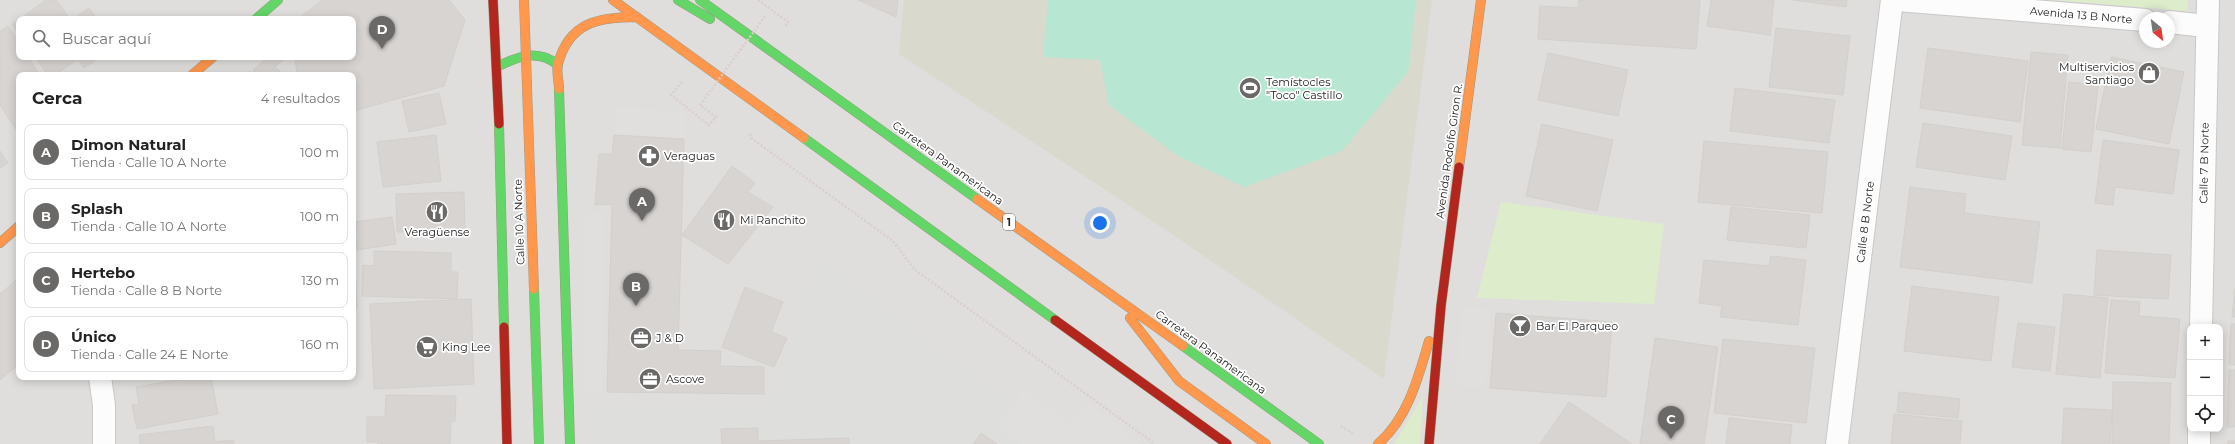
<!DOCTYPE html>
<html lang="es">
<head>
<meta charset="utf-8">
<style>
	:root { --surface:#fff; --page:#f2f2f2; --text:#222; --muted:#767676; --line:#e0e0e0; --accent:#6a6968 }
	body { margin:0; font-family:Montserrat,sans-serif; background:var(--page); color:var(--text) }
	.controls { position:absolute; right:12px; bottom:12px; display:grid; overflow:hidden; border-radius:8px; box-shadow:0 2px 10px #0003 }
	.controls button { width:36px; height:36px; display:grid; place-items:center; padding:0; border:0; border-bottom:1px solid var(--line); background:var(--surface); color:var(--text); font:20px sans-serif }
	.compass { position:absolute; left:2139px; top:12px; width:36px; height:36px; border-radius:50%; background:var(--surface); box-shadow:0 2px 10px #0003; rotate:151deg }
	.you { position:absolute; left:1100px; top:223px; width:14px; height:14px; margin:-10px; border:3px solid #fff; border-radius:50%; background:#1a73e8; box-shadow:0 0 0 6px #1a73e833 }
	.badge { display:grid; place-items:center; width:26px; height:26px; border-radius:50%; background:var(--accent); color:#fff; font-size:13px; font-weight:700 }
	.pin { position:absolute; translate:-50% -33px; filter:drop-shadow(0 1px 2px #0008) }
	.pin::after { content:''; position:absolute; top:21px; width:14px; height:12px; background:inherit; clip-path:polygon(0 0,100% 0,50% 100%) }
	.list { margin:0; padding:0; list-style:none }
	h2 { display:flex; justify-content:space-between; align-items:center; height:52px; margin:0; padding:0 16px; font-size:17px }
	h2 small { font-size:13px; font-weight:400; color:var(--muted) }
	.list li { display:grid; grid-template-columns:26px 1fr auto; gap:12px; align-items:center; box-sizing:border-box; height:56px; margin:0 8px 8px; padding:0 8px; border:1px solid var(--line); border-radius:8px }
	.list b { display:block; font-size:15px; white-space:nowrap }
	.list p { margin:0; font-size:13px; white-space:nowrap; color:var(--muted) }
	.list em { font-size:13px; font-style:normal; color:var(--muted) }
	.icon { flex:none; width:22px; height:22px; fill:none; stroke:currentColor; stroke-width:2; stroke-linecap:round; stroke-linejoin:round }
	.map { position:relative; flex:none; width:2235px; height:444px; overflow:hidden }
	.search { position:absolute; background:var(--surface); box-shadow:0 2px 10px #0003; left:16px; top:16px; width:340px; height:44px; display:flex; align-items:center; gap:10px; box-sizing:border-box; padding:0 14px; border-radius:8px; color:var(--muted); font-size:15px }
	.panel { position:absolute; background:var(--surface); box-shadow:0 2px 10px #0003; left:16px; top:72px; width:340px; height:308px; border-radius:8px }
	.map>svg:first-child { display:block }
</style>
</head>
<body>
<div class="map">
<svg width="2235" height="444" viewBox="0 0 2235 444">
	<rect width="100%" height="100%" fill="#f0eeeb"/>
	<path fill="#dfdedc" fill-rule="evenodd" d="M0,0H2235V444H0ZM2145,18H2169V42H2145ZM19,19H353V57H19ZM19,75H353V377H19ZM2190,327H2220V429H2190Z"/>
	<path fill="#dededc" d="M817,257L951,360L1082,444H597L596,406L770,405Z"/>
	<path fill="#d9d9cd" d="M904,0H1432L1384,379L1154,222L899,54Z"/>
	<path fill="#ddeccb" d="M2055,0H2188L2187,11Z
		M1501,202L1664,224L1654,304L1477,298Z
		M1423,396L1420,444H1394Z"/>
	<path fill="#b7e6d2" d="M1048,0H1416L1408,72L1342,151L1245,187L1178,156L1109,105L1100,60L1043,57Z"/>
	<path fill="#e0dfde" d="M616,107L686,111L684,139L614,135Z
		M585,213H603V394H585Z
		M1462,306L1491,309L1485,388L1456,386Z
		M1025,389L1070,425L1088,402L1139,442L1137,444H1021L997,425Z"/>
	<path fill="#d7d4d2" stroke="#d3d0cc" d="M46,0H56L70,19H20Z
		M322,0H449L465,20L444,86L353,111V75H297L295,57H353V19H298Z
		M858,0H898L896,17Z
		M1579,0H1700L1696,49L1538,39L1540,6L1578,8Z
		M1711,0H1774L1770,35L1707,26Z
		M1793,0H1847L1846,7Z
		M89,8L97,19H73Z
		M19,19V34L12,24Z
		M8,26L19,43V57H28L40,75H19V134L0,105V31Z
		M1776,28L1850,36L1843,95L1769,87Z
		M1928,48L2028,61L2020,122L1920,108Z
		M2031,52L2068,55L2060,148L2022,145Z
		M1548,53L1628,70L1618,116L1538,100Z
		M35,57H100L84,68L78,59L55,75H48Z
		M268,57H286L275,67L284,75H258L253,70Z
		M2111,57L2184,72L2169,144L2096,129Z
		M250,71L254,75H246Z
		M2069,82L2098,85L2091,152L2062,149Z
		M1735,88L1835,100L1829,143L1730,131Z
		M439,93L446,124L409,132L402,101Z
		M1923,123L2012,136L2005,180L1916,167Z
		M1542,124L1613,140L1597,211L1526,196Z
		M436,135L441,181L383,187L377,142Z
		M614,135L684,139L678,350L721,351L720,366L764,367V394L607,392L612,204L595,205L599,154H612Z
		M2103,140L2179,150L2173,194L2115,187L2113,205L2095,203Z
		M1704,141L1828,152L1822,213L1698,202Z
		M0,151L8,163L0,168Z
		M732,166L755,183L748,192L773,207L728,264L682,235Z
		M1910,187L1966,194L1964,213L2040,222L2032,283L1900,267Z
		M464,192L465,230L397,232L396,194Z
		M1731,207L1810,215L1806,248L1727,240Z
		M392,217L396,244L357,250L354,222Z
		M2097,250L2171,255L2168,299L2094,295Z
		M374,251L451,253V272H458L457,299L362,296L363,265L374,266Z
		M1771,256L1806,260L1798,325L1720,317L1722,306L1699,303L1704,260L1769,266Z
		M353,268H355L357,307H353Z
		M16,280L19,284V364L0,380V294Z
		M1912,286L1999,297L1991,361L1904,351Z
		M745,287L783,302L771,332L787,338L774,367L722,347Z
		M2235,288V317H2232Z
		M2064,294L2108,298L2100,378L2056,374Z
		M471,299L474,384L374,389L370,304Z
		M2111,300L2140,302L2139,316L2180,319L2175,378L2105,373Z
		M1496,313L1612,322L1606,397L1490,388Z
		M2018,323L2055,327L2050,371L2012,367Z
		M2231,324H2235V365L2229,364Z
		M1655,338L1718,347L1704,444H1640Z
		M1723,339L1815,348L1806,423L1714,413Z
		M2229,370H2235V427H2227Z
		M194,377H211L218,414L137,429L132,405L139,404L136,387Z
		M2113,382L2171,383L2169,444H2112Z
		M1899,392L1960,399L1958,418L1897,412Z
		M386,395L456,396L455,421L451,422L450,444H378V442H367V417H385Z
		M1569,402L1632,444H1540Z
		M2064,408L2112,410L2110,444H2062Z
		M1894,414L1962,421L1960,444H1891Z
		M1729,418L1792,425L1790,444H1726Z
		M213,426L215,442L233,440L234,444H140L139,435Z
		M758,428V441L849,438V444H722L721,429Z
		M981,433L997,444H973Z
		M2228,441H2235V444H2228Z"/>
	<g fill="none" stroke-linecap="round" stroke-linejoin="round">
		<g stroke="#c9c8c7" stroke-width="24">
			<path id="street" d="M1897,0L2145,20
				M2169,22L2206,26
				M2201,327L2208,0
				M100,377L104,405V444
				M1837,444L1892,0
				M2199,444V429"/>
		</g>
		<g stroke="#999a82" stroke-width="10">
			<path id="fast" d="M678,0L710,19
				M700,0L977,199
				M256,19L278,0
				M497,67C518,56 538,49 558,65
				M559,89L570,444
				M499,124L504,327
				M804,138L1055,320
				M1183,346L1319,444"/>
		</g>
		<g stroke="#999a82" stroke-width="10">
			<path id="slow" d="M613,0L804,138
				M192,75L213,57
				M559,89C559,81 556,71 558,64C569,22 599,17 637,17
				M1459,167L1481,0
				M977,199L1183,346
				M0,243L19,226
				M1130,318L1179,381L1266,444
				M1378,444C1408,418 1418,378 1429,341"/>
		</g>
		<g stroke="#999a82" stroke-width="10">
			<path id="jam" d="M493,0L499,124
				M1055,320L1227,444
				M504,327L507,444
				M1429,444L1441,306L1459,167"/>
		</g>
		<path stroke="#dccecd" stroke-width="2.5" stroke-dasharray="2 2" stroke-linecap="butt" d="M758,0L788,22L785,27
			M682,82L671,95L709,125L716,117L700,105
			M750,134L751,138L893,241L915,270L1155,444
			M1341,426L1354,434"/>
		<use href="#street" stroke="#fdfcfc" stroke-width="22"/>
		<use href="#fast" stroke="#63d668" stroke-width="9"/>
		<use href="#slow" stroke="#ff974d" stroke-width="9"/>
		<use href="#jam" stroke="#b3261e" stroke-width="9"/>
		<g stroke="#a79c86" stroke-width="10" stroke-linecap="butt">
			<path id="fast-bridge" d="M534,289L539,444"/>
		</g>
		<g stroke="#a79c86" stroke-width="10" stroke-linecap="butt">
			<path id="slow-bridge" d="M524,0L534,289"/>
		</g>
		<path stroke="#dccecd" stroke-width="2.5" stroke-dasharray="2 2" stroke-linecap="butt" d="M700,105L766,15"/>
		<use href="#fast-bridge" stroke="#63d668" stroke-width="9"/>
		<use href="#slow-bridge" stroke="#ff974d" stroke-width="9"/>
	</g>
	<defs>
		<g id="shop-disc" transform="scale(1.15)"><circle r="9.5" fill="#6a6968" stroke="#fff"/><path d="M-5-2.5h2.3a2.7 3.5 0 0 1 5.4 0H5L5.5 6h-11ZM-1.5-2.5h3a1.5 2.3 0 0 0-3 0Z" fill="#fff"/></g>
		<g id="stadium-disc" transform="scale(1.15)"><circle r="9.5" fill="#6a6968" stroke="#fff"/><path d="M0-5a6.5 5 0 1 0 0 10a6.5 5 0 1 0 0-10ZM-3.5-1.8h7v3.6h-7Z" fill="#fff"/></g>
		<g id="pharmacy-disc" transform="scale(1.15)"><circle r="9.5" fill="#6a6968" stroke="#fff"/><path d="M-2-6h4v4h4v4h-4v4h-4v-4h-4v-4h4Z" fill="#fff"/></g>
		<g id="restaurant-disc" transform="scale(1.15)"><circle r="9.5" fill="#6a6968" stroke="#fff"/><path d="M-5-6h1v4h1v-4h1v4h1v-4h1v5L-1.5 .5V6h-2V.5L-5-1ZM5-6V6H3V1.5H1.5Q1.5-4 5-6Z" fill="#fff"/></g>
		<g id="bar-disc" transform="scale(1.15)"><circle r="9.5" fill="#6a6968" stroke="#fff"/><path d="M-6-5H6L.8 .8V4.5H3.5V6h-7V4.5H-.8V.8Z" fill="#fff"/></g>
		<g id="office-disc" transform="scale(1.15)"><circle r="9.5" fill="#6a6968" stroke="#fff"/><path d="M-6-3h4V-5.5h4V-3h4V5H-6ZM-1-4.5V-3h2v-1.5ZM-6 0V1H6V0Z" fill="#fff"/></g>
		<g id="supermarket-disc" transform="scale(1.15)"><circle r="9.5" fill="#6a6968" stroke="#fff"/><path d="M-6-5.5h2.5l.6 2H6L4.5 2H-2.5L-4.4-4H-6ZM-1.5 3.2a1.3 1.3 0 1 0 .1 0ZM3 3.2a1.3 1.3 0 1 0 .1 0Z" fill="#fff"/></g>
	</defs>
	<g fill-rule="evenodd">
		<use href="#shop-disc" x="2149" y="73"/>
		<use href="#stadium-disc" x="1250" y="88"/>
		<use href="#pharmacy-disc" x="649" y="156"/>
		<use href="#restaurant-disc" x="437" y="212"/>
		<use href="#restaurant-disc" x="724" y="220"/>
		<use href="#bar-disc" x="1520" y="326"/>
		<use href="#office-disc" x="641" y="338"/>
		<use href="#supermarket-disc" x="427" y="347"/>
		<use href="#office-disc" x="650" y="379"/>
	</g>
	<g text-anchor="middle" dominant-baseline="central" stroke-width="3.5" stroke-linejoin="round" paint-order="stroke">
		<rect fill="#fff" stroke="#646464" stroke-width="1" x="1003" y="214" width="12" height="16" rx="3"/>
		<g font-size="10" font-weight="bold" fill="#222">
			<text x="1009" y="222">1</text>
		</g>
		<g font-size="11" fill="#222" stroke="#fff">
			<text transform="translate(2081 15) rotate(5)">Avenida 13 B Norte</text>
			<text transform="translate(1449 151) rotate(-82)">Avenida Rodolfo Giron R.</text>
			<text transform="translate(948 163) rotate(36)">Carretera Panamericana</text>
			<text transform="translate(2204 163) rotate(-89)">Calle 7 B Norte</text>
			<text transform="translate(519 222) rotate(-92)">Calle 10 A Norte</text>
			<text transform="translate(1865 222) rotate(-83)">Calle 8 B Norte</text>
			<text transform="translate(1211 352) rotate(36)">Carretera Panamericana</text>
		</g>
		<g font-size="11" fill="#222" stroke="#fff" text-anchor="start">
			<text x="2134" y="67" text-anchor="end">Multiservicios<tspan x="2134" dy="13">Santiago</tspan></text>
			<text x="1266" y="82">Temístocles<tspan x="1266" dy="13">"Toco" Castillo</tspan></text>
			<text x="664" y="156">Veraguas</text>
			<text x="740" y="220">Mi Ranchito</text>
			<text x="437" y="232" text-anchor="middle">Veragüense</text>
			<text x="1536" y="326">Bar El Parqueo</text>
			<text x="656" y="338">J &amp; D</text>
			<text x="442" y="347">King Lee</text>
			<text x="666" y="379">Ascove</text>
		</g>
	</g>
</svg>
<div class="controls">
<button>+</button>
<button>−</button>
<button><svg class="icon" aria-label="locate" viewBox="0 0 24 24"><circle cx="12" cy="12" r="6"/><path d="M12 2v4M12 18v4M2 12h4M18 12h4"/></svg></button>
</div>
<svg class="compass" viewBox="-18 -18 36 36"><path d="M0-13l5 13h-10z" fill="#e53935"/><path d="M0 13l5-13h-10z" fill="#767676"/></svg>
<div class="you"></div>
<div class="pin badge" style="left:642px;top:221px">A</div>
<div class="pin badge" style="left:636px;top:306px">B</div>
<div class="pin badge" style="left:1671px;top:439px">C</div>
<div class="pin badge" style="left:382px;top:49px">D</div>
<div class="search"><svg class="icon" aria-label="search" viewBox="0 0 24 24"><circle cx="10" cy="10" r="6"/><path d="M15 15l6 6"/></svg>Buscar aquí</div>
<section class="panel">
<h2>Cerca<small>4 resultados</small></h2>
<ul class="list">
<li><span class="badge">A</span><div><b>Dimon Natural</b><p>Tienda · Calle 10 A Norte</p></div><em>100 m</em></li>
<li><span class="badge">B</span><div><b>Splash</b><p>Tienda · Calle 10 A Norte</p></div><em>100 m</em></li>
<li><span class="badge">C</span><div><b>Hertebo</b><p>Tienda · Calle 8 B Norte</p></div><em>130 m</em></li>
<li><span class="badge">D</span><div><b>Único</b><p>Tienda · Calle 24 E Norte</p></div><em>160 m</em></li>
</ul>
</section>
</div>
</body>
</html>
